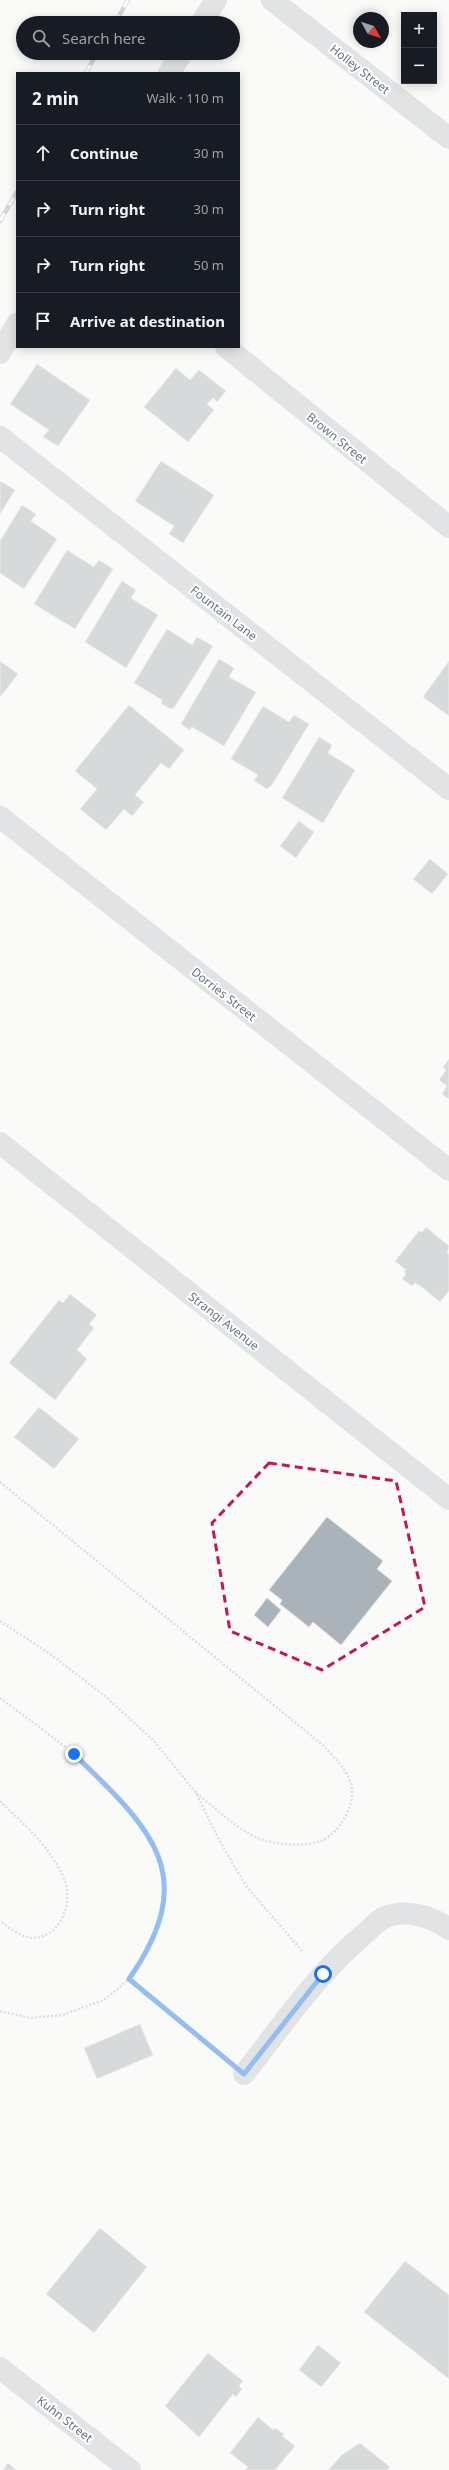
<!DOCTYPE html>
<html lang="en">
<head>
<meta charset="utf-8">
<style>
	:root { --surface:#171b24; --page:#20242c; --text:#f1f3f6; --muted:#9ea1a6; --line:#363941 }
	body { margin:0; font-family:"Noto Sans",sans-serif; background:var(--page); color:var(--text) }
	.controls { position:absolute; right:12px; top:12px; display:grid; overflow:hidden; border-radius:0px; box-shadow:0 2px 10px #0003 }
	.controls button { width:36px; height:36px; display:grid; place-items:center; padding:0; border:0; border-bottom:1px solid var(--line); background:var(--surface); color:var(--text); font:20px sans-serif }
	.compass { position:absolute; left:353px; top:12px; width:36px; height:36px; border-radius:50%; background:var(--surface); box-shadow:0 2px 10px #0003; rotate:129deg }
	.stop { position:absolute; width:12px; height:12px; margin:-9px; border:3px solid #1a73e8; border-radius:50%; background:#fff }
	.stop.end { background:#1a73e8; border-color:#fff; box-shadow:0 1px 4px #0008 }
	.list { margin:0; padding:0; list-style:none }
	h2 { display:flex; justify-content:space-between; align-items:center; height:52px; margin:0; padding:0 16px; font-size:17px }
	h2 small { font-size:13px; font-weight:400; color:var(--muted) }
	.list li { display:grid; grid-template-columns:26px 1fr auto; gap:12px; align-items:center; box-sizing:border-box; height:56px; padding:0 16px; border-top:1px solid var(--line) }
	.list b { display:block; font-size:15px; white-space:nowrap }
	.list em { font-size:13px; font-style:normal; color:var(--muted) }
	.icon { flex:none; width:22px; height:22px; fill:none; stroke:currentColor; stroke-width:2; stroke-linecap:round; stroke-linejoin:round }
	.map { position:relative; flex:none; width:449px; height:2470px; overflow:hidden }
	.search { position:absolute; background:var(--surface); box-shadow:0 2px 10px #0003; left:16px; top:16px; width:224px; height:44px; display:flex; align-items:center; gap:10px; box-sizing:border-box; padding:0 14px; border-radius:22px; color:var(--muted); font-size:15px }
	.panel { position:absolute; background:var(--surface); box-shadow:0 2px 10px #0003; left:16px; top:72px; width:224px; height:276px; border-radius:0px }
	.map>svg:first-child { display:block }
</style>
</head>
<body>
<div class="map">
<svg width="449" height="2470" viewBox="0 0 449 2470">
	<rect width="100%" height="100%" fill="#fafaf8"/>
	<path fill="#aab3b9" stroke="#dcdcda" d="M37,364L90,400L58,446L43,437L49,430L10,404Z
		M176,368L190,380L199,370L226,391L217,402L213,398L207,404L214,410L188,442L144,407Z
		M161,461L214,495L183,543L169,534L174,526L135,501Z
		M0,481L15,490L0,514Z
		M22,505L36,514L31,521L57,539L24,589L0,573V541Z
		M67,550L94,567L99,560L113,569L75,629L34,604Z
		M122,581L136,590L131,598L158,615L126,668L85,642Z
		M167,629L192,645L197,637L213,646L174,708L170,709L161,703L162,700L134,683Z
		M219,659L234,668L229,677L256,692L224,746L192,727L190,730L181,724Z
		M0,661L18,674L0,697Z
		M449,661V716L423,697Z
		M129,705L184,750L169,769L161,763L135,795L144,802L132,816L124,809L106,830L80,809L97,789L75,771Z
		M263,706L289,722L294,715L309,724L272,785L267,789L254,781L258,775L231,759Z
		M319,737L332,745L328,753L355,770L323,823L282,798Z
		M299,821L314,832L296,858L280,846Z
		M430,859L448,874L432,894L413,879Z
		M449,1059V1099L442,1094L447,1086L439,1080L446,1070L443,1067Z
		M426,1227L449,1246L447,1253L449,1254V1291L440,1302L422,1287L415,1283L412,1286L402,1279L406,1274L404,1272L406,1270L395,1261L419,1231L422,1232Z
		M70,1294L97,1315L89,1324L94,1328L77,1350L87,1359L55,1400L9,1363L59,1300L63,1303Z
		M39,1407L79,1439L54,1469L14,1437Z
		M327,1517L383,1561L377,1569L392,1581L341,1645L313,1622L309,1627L280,1604L282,1600L269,1590Z
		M267,1598L281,1610L268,1627L254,1615Z
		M140,2024L153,2055L97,2079L84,2048Z
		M100,2228L147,2267L94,2333L46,2294Z
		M405,2261L449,2295V2379L364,2312Z
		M318,2345L341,2363L321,2387L299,2370Z
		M208,2353L243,2381L239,2386L242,2389L236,2397L233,2394L199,2437L165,2406Z
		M258,2417L273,2430L275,2428L284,2434L282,2436L295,2446L275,2470H245L248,2467L230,2453Z
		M360,2443L390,2467L387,2470H328L343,2454Z
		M8,2463L16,2470H3Z"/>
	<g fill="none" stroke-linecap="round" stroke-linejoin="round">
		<path stroke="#bbbfc2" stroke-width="2.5" stroke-dasharray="2 2" stroke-linecap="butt" d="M0,1482L324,1746C335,1759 352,1774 352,1792C353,1810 336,1837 318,1842C303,1846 282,1845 267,1841C241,1834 217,1809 196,1793
			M0,1621L53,1656L106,1697L153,1740L196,1793L218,1838L246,1886L303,1952
			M0,1698C57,1741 168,1814 165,1894C164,1926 147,1953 129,1979L222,2056
			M0,1801C24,1825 51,1847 64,1879C74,1902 61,1938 32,1938C21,1937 8,1927 0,1921
			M0,2011L30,2018L62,2015L104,2000L129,1979"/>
		<path stroke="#c3c8cc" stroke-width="22" d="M272,0L449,138
			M201,23L216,0
			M169,73L182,53
			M226,347L449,527
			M0,353L17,324
			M0,437L449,789
			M0,817L449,1170
			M0,1143L449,1499
			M244,2074C281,2027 316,1975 362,1936C368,1931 376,1922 383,1918C405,1908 431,1916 449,1929
			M0,2368L130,2470"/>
		<g stroke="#a2aab0" stroke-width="4.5">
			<path id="rail" d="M115,23L128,0
				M86,73L97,53
				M0,221L17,192"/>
		</g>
		<use href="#rail" stroke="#fff" stroke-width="3" stroke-dasharray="9" stroke-linecap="butt"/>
	</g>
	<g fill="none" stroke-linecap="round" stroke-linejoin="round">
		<path stroke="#1a73e8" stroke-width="5" d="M74,1754C151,1829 202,1874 129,1979L244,2074L323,1974"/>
	</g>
	<path d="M0 0H449V2470H0ZM269,1463L396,1481L425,1607L322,1670L230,1631L212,1523Z" fill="#fafaf8" fill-opacity=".55" fill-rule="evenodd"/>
	<path fill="none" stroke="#c2185b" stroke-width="3" stroke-dasharray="8 5" stroke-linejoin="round" d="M269,1463L396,1481L425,1607L322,1670L230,1631L212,1523Z"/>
	<g text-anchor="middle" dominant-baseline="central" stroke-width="4" stroke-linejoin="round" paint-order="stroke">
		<g font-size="12" fill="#657683" stroke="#fff">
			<text transform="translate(360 69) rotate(38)">Holley Street</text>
			<text transform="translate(337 438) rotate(39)">Brown Street</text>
			<text transform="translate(224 613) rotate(38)">Fountain Lane</text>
			<text transform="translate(224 994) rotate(38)">Dorries Street</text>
			<text transform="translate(224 1321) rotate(38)">Strangi Avenue</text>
			<text transform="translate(65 2419) rotate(38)">Kuhn Street</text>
		</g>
	</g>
</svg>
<div class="controls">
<button>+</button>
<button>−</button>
</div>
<svg class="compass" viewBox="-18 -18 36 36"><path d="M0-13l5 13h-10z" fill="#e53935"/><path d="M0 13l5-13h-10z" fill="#9ea1a6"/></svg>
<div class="stop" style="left:323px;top:1974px"></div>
<div class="stop end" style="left:74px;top:1754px"></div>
<div class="search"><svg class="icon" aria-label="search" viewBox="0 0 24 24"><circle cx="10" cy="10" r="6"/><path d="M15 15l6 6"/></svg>Search here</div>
<section class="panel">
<h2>2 min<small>Walk · 110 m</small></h2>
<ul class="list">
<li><svg class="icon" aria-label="ahead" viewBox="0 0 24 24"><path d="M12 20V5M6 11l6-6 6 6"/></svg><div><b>Continue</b></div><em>30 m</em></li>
<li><svg class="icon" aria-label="right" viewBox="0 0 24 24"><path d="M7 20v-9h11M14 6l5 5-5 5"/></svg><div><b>Turn right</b></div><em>30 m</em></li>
<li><svg class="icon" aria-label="right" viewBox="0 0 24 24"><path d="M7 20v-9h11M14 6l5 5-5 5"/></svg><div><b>Turn right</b></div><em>50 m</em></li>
<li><svg class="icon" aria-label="arrive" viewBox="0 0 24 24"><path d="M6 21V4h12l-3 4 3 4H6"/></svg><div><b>Arrive at destination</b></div></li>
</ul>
</section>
</div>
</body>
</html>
